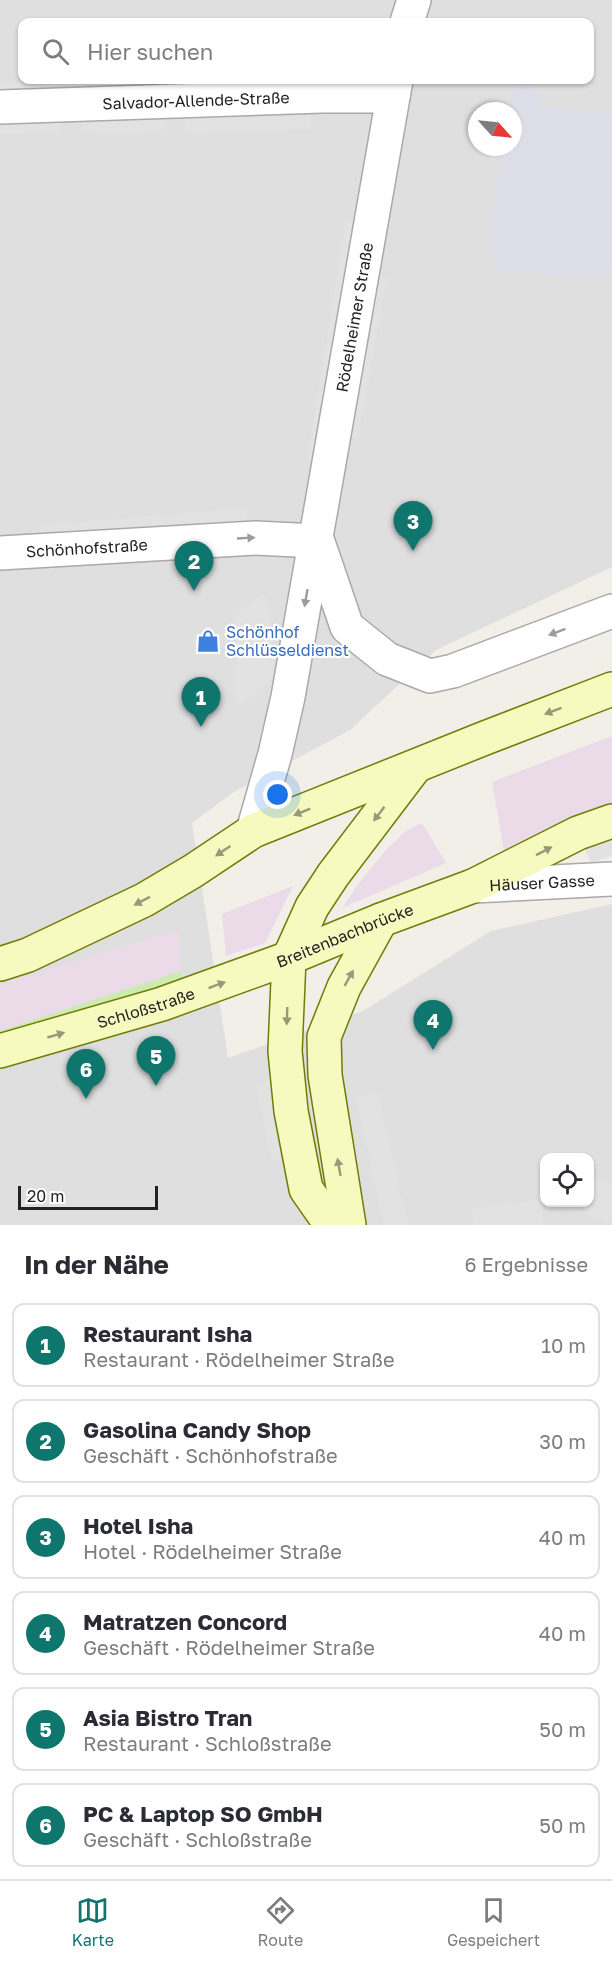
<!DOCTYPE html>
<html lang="de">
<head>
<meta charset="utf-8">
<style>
	:root { --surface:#fff; --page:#f7f7f7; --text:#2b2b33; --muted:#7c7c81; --line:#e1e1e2; --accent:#0f766e }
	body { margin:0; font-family:"Golos Text",sans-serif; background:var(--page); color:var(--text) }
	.controls { position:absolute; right:18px; bottom:18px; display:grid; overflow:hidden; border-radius:12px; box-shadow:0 2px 4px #0004 }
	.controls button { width:54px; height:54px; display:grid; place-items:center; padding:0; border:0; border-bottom:2px solid var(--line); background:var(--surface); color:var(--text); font:30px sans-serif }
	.compass { position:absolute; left:468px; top:102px; width:54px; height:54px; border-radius:50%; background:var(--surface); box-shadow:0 2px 4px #0004; rotate:117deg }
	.scale { position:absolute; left:18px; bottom:15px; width:140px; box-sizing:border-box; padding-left:6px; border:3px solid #222; border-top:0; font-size:16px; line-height:21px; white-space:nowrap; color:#222; -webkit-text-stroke:4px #fff; paint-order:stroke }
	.you { position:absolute; left:278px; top:795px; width:21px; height:21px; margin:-15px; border:4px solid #fff; border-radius:50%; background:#1a73e8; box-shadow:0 0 0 9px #1a73e833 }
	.badge { display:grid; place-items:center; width:39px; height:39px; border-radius:50%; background:var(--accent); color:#fff; font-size:20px; font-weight:700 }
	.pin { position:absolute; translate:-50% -50px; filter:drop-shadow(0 2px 3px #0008) }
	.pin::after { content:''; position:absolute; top:32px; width:21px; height:18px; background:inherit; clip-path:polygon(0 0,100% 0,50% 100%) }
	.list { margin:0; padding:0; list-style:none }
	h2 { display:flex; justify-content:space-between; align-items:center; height:78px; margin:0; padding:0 24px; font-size:26px }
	h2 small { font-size:20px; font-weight:400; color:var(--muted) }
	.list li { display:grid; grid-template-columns:39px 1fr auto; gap:18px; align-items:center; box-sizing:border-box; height:84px; margin:0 12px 12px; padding:0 12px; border:2px solid var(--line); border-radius:12px }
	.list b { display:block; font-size:22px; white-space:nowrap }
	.list p { margin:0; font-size:20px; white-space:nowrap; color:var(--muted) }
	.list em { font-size:20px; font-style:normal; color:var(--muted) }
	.icon { flex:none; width:33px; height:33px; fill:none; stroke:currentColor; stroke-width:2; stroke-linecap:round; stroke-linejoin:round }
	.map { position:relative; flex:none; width:612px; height:1225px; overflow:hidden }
	.search { position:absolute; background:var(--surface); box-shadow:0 2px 4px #0004; left:18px; right:18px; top:18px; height:66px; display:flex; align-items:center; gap:15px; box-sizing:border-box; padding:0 21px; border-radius:12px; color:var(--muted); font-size:22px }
	.sheet { height:654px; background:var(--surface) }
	nav { display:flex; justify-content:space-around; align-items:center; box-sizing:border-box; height:84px; border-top:2px solid var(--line); background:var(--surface); font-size:16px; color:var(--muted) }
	nav a { display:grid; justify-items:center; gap:3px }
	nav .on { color:var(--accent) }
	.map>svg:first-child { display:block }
</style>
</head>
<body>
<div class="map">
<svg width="612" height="1225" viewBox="0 0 612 1225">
	<rect width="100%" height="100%" fill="#f2efe9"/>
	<path fill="#e0dfdf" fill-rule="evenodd" d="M0,0H612V567L436,650L350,730L234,792L192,823L228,1058L363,1011L491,931L612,904V1225H0ZM22,22H590V80H22ZM477,111H513V147H477ZM544,1158H590V1202H544Z"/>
	<path fill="#ebdbe8" d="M612,736V809L504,851L492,782Z
		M422,823L446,863L342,908L359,883L385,851L406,831Z
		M293,886L265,943L226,956L222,914Z
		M178,930L181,971L0,1031V984Z"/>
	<path fill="#cdebb0" d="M181,971L183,983L0,1038V1031Z"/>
	<path fill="#e2e2e2" d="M82,80H164L82,81L81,94L0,95V82L81,81Z
		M310,116L311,129L185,132V118Z
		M164,118V131L81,133V119Z
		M60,121V133L0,134V122Z
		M346,221L361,222L321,462L307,461Z
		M372,274L387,277L358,439L345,438Z
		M246,508L247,520L41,538L40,526Z
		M264,593L272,629L273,668L269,686L266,685L241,704L236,698V614Z
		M612,837V856L591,863L584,847Z
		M270,1079L286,1158L272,1162L256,1084Z
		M377,1092L408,1225H384L356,1097Z
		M590,1176L612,1186V1217L608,1224L578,1212L550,1208V1203L590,1202Z
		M542,1200L543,1225H474L472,1209Z"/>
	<path fill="#dddde8" d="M516,80L533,82L541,105L612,115V270L594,280L497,269L489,234L504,147H513V111H510Z"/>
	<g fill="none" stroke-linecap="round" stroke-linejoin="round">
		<g stroke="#a9a9a9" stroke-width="36">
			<g id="street">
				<path d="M407,22L414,0"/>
				<path id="s1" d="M0,107L322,96H393"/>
				<path d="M318,542L347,627L387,659L430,676L453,671L612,611"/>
				<path id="s2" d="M0,553L255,538L317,541"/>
				<path id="s3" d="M253,831L275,754L288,697L396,80"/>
				<path id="s4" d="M473,886L612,879"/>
			</g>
		</g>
		<g stroke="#707d05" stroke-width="36">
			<g id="secondary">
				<path d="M0,964L28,955L144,900L193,871L253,831L485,738L612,689"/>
				<path id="s5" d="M0,1051L162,1004L289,958L381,920L473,886L578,833L612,821"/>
				<path d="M331,1225L306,1189L291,1111L285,1051L289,958L312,907L333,875L415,767"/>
				<path d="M349,1225L325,1075L324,1037L344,987L381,920"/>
			</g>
		</g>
		<use href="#street" stroke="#fff" stroke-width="33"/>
		<use href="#secondary" stroke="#f7fabf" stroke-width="33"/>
	</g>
	<defs><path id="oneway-solid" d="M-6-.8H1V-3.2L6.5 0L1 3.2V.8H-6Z" transform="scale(1.5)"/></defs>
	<g fill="#9c9c9c">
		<use href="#oneway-solid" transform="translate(246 538) rotate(-3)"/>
		<use href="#oneway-solid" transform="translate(306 598) rotate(100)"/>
		<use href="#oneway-solid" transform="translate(557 632) rotate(159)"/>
	</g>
	<g fill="#979978">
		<use href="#oneway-solid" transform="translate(553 711) rotate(159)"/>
		<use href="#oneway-solid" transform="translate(302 812) rotate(158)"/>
		<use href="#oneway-solid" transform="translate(379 814) rotate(127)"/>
		<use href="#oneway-solid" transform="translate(223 851) rotate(146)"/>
		<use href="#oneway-solid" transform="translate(544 851) rotate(-27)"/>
		<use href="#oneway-solid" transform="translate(142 901) rotate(153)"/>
		<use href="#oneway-solid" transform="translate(349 978) rotate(-61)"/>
		<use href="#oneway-solid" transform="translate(217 985) rotate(-20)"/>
		<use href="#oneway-solid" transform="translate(287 1016) rotate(92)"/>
		<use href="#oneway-solid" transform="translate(56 1035) rotate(-16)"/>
		<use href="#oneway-solid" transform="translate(339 1167) rotate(-100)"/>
	</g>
	<defs>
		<g id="shop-bare" transform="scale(1.8)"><path d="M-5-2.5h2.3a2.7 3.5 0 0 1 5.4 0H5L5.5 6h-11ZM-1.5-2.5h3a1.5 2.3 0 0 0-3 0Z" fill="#3f7fe0" stroke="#fff" stroke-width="2.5" paint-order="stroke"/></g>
	</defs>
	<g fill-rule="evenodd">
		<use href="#shop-bare" x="208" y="641"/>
	</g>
	<g text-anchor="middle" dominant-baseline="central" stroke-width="4.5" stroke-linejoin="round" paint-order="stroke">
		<g font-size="16" fill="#222" stroke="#fff">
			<text stroke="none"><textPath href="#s1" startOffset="196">Salvador-Allende-Straße</textPath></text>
			<text stroke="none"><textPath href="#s3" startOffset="524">Rödelheimer Straße</textPath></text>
			<text stroke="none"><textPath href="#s2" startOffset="87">Schönhofstraße</textPath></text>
			<text stroke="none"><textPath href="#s4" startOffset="69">Häuser Gasse</textPath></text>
			<text stroke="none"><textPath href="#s5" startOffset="364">Breitenbachbrücke</textPath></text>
			<text stroke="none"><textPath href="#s5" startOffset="152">Schloßstraße</textPath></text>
		</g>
		<g font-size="16" fill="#366cbe" stroke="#fff" text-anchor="start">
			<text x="226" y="632">Schönhof<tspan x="226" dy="18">Schlüsseldienst</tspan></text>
		</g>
	</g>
</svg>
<div class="controls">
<button><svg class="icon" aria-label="locate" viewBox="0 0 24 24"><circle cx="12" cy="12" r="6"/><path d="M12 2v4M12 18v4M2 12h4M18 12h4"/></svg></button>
</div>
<svg class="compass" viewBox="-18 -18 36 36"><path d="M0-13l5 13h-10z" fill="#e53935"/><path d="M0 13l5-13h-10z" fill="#7c7c81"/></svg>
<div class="scale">20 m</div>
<div class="you"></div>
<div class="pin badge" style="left:201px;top:727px">1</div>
<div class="pin badge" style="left:194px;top:591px">2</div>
<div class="pin badge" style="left:413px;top:551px">3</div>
<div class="pin badge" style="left:433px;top:1050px">4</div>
<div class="pin badge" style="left:156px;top:1086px">5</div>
<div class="pin badge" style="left:86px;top:1099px">6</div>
<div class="search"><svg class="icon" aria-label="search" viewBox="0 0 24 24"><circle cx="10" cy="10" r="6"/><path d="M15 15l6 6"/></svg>Hier suchen</div>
</div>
<section class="sheet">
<h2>In der Nähe<small>6 Ergebnisse</small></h2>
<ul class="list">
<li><span class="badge">1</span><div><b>Restaurant Isha</b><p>Restaurant · Rödelheimer Straße</p></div><em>10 m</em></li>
<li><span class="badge">2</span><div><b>Gasolina Candy Shop</b><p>Geschäft · Schönhofstraße</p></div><em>30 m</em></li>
<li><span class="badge">3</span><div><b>Hotel Isha</b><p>Hotel · Rödelheimer Straße</p></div><em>40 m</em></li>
<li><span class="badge">4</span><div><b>Matratzen Concord</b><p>Geschäft · Rödelheimer Straße</p></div><em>40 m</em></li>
<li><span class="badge">5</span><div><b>Asia Bistro Tran</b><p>Restaurant · Schloßstraße</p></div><em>50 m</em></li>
<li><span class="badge">6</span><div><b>PC &amp; Laptop SO GmbH</b><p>Geschäft · Schloßstraße</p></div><em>50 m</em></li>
</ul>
</section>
<nav>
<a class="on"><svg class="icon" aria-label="map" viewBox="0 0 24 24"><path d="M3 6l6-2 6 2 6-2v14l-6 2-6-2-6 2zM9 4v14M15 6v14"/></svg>Karte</a>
<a><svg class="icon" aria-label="directions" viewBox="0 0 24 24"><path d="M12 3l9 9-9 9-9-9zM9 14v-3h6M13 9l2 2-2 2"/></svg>Route</a>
<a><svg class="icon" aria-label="saved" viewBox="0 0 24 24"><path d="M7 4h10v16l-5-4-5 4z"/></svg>Gespeichert</a>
</nav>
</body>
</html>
